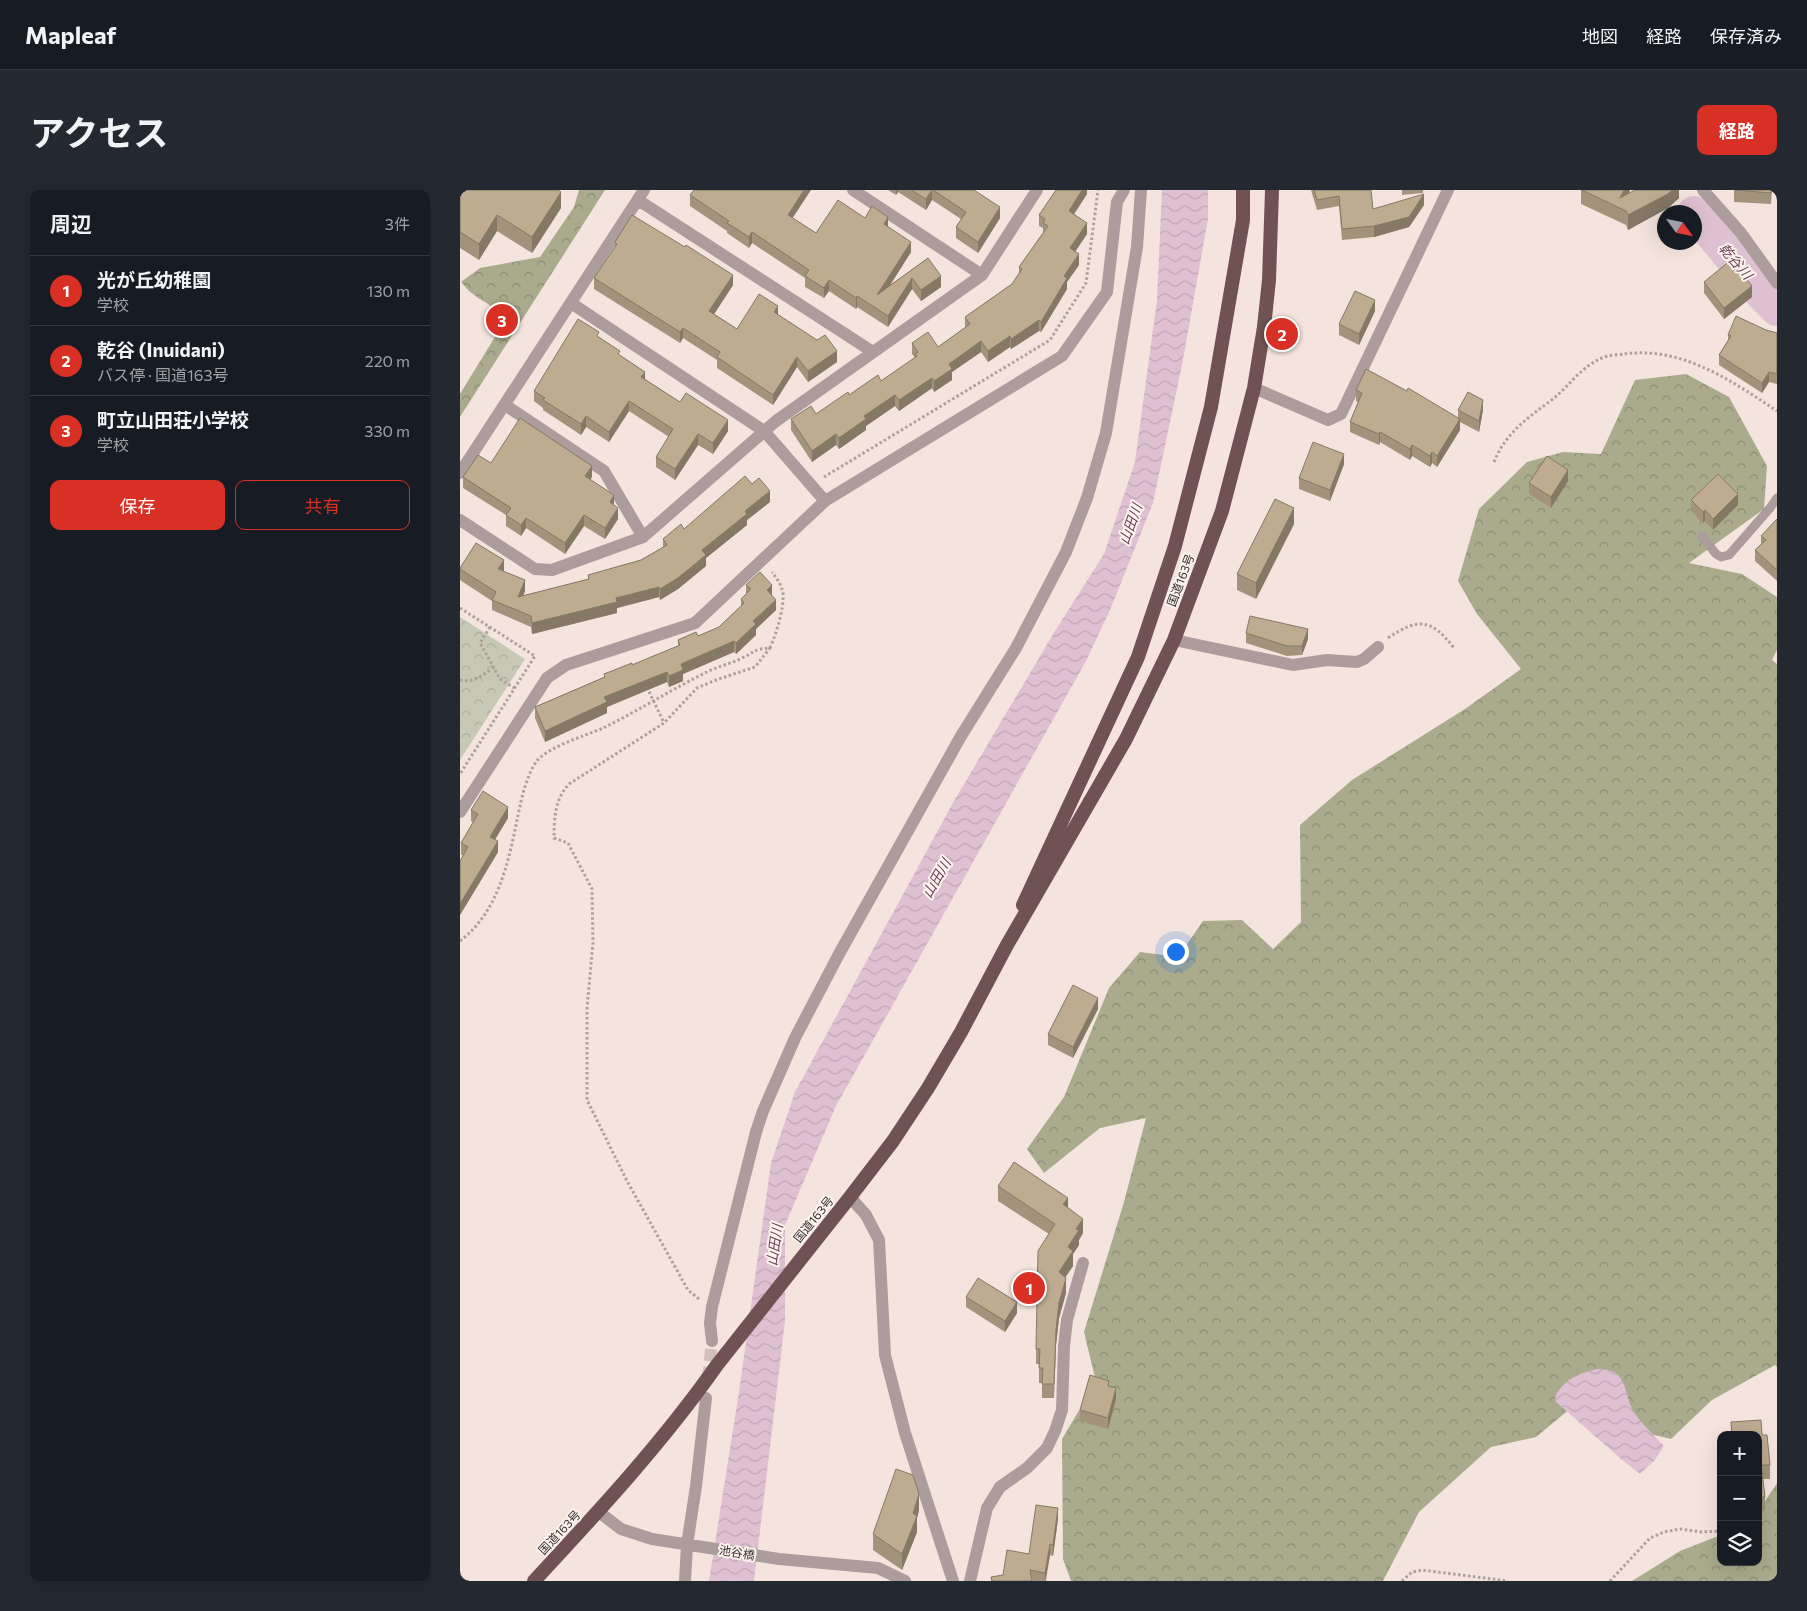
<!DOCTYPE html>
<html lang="ja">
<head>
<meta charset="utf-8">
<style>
	:root { --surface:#171b24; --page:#242831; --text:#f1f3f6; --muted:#9ea1a6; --line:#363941; --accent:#d93025 }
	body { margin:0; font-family:Commissioner,"Noto Sans JP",sans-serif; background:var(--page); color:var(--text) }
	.controls { position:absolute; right:15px; bottom:15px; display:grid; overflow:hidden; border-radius:10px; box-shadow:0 5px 20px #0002 }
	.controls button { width:45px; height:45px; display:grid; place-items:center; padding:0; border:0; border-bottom:1px solid var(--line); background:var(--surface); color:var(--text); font:25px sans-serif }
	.compass { position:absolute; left:1197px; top:15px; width:45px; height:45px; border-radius:50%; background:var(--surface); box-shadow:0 5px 20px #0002; rotate:123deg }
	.you { position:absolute; left:715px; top:761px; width:18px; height:18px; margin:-12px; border:4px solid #fff; border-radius:50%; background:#1a73e8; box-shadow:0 0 0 8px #1a73e833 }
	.badge { display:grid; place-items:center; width:32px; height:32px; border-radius:50%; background:var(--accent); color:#fff; font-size:16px; font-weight:700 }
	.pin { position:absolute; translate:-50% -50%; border:2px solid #fff; box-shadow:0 1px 5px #0006 }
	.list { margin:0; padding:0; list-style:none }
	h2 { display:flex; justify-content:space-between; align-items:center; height:65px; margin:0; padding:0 20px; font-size:21px }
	h2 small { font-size:16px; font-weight:400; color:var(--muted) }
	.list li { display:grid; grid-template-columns:32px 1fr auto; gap:15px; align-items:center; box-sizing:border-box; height:70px; padding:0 20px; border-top:1px solid var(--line) }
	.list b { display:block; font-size:19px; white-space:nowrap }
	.list p { margin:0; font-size:16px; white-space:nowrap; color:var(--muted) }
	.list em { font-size:16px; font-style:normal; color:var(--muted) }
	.actions { display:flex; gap:10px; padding:15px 20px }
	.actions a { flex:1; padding:11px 0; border:1px solid var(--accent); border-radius:10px; text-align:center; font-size:18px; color:var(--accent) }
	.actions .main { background:var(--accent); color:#fff }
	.icon { flex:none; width:28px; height:28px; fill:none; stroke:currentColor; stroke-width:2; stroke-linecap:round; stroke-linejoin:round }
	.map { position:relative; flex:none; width:1317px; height:1391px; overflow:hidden; border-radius:10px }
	header { display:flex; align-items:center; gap:30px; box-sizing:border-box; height:70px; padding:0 25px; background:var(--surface); border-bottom:1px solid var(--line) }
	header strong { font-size:24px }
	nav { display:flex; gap:28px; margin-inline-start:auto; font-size:18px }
	.intro { display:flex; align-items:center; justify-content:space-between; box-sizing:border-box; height:120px; padding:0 30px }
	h1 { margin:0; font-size:35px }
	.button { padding:12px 22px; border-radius:10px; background:var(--accent); color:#fff; font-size:18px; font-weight:700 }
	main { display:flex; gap:30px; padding:0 30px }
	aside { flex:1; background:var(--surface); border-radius:10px; box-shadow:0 5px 20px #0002 }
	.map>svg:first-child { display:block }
</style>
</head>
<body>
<header>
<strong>Mapleaf</strong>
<nav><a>地図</a><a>経路</a><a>保存済み</a></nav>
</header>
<div class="intro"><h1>アクセス</h1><a class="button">経路</a></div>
<main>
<aside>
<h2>周辺<small>3件</small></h2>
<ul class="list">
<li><span class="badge">1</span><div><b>光が丘幼稚園</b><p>学校</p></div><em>130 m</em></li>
<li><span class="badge">2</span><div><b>乾谷 (Inuidani)</b><p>バス停 · 国道163号</p></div><em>220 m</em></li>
<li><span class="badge">3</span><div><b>町立山田荘小学校</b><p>学校</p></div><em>330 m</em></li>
</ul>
<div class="actions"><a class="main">保存</a><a>共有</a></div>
</aside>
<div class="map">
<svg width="1317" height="1391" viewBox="0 0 1317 1391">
	<defs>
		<pattern id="forest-crowns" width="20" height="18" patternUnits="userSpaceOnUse" patternTransform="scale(1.25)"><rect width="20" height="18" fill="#aaab8c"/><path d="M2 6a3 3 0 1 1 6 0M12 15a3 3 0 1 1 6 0" fill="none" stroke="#8b8c73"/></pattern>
		<pattern id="park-crowns" width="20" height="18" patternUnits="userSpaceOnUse" patternTransform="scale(1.25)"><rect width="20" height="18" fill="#c8c9b5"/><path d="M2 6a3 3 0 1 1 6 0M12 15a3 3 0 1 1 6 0" fill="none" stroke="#acad9c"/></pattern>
		<pattern id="water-waves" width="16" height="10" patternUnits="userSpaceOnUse" patternTransform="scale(1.25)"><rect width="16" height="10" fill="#dfc0d2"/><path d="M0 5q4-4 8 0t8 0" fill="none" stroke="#c0a5b5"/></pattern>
	</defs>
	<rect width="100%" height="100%" fill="#f5e4dd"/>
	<path fill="url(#forest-crowns)" d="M119,0H145L0,227V204L41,137C35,112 31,118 13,104C8,101 5,96 1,92L20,78L80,67L114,17Z
		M1226,184L1269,207L1307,276L1304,319L1229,373L1282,384L1317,407V460L1312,470L1317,474V1177L1315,1175L1252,1210L1211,1249L1173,1240L1134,1199L1076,1247L1031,1257L959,1322L923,1391H611L603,1369L602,1249L636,1192L624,1142L664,1012L686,928L640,938L584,983L567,959L604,907L649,798L680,762L718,767L743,731L782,730L813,759L841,732L840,635L892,590L1005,519L1061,479L1017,424L998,391L1019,319L1067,272L1103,262L1141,264L1175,190Z
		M1317,1293V1391H1172L1220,1361L1261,1345V1372H1298V1322Z"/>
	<path fill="url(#park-crowns)" d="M0,427L65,469L0,570Z"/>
	<path fill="url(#water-waves)" d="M702,0H748V29L722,175L693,313L650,420L626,471L376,916L325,1035V1131L294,1391H249L279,1202L311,973L335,902L494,611L595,441L644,364L675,272L697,110Z
		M1136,1179C1170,1177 1162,1204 1175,1224C1183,1235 1194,1245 1204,1256L1194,1271L1180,1284L1161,1269L1096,1212L1095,1207C1104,1189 1118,1184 1136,1179Z"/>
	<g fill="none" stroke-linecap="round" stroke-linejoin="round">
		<path stroke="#dfc0d2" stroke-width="34" d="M1234,23L1303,105L1317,119"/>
		<path stroke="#cfc0ba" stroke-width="12" stroke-dasharray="12 6" stroke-linecap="butt" d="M248,1189L252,1151"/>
		<path stroke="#ada09b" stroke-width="3" stroke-dasharray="2.5 2.5" stroke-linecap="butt" d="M1034,272C1046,242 1069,227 1093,209C1109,196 1122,176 1142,168C1148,165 1157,165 1164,164C1222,156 1272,191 1317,221
			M364,287L590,150L626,93L638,0
			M0,418L75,466L0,584
			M30,437L20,453L40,489L54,498
			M928,448C958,428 971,428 994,458
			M0,490C13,493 23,485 33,478
			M187,497L204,533
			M0,751C38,722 48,674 57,630C61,611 65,589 76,572C87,557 125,546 143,538C178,521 212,499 247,482C258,476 271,474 282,468C295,462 293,459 310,458C316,444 324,420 323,404C322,395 317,389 312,382
			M239,1109L228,1100L167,991L127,910V818L133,753L132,699L108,653L94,648C94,628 95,609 109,594L204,533L237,498L256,490L295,477L310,458
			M942,1391L952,1382L962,1380L1048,1391
			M1150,1391L1190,1348L1204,1342L1220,1339L1242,1342L1261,1341"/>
		<path stroke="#ac9c9c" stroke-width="9" d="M1242,346L1256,364L1261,367L1269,365L1310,318L1317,308"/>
		<path stroke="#ac9c9c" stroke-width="12" d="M393,0L522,85
			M178,10L413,162
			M111,113L304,241L365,311
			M794,198L868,230L881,224L988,0
			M45,215L144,281L183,347
			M0,283L184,0
			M0,330L75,379L92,380L183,347L316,231L522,85L577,0
			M714,450L833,475L867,470L897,472L904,469L918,457
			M0,622L87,488L106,475L235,433L365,311L602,166L647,102L657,12L664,0
			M252,1151L250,1133L252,1117L296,942L303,921L335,848L379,764L501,546L556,458L606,362L627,308L646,243L677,57L681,0
			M139,1322L161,1339L192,1349L319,1369L418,1378L445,1391
			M225,1391L227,1355L236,1296L246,1208
			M510,1391L527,1318L540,1297L567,1278L587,1258L595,1241L602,1220L604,1156L607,1130L623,1073"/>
		<path stroke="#ac9c9c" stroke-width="12" d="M1243,0L1281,43L1317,93
			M390,1007L406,1025L419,1050L425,1165L445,1243L493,1391"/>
		<path stroke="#705254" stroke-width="14" d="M563,715L678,467L715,356L751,217L783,30V0
			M74,1391C138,1322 203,1252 257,1175L390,1007L433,951L468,898L501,842L547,755L666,549L714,450L762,321L794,198L804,137L809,90L812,0"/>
	</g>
	<path fill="#a3937c" d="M428,0H514L540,28L518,63L496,48V37L501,29L472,10L466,20L438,2L436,5Z
		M622,0H627V4L614,24L627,44L615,62L619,75L607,92V99L581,142L579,141L551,159L550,157L528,172L521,162L492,182V190L474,202L472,198L439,221L435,216L406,236V240L379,259L376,255L352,272L331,240V229L356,224L389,205L421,191L455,168L452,164V153L478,157L505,138V127L552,94L559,83V77L583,43V38L579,36V25Z
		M851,0H911L913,19L964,15L949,37L914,47L882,50L879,16L857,20Z
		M942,0H963V3L942,5Z
		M1121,0H1170L1169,3L1219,0V8L1208,18L1168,40L1166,35L1121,14Z
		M1274,0H1312L1311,14L1274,12Z
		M0,2L101,18L72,63L37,41L19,70L0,58Z
		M230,5L333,28L356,43L405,28L428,37L451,62L430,95L468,68L481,97L461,111L452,99L428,137L397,117L396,119L369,101L364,108L345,97V88L292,53L289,58L267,43V41L230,16Z
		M155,52L273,95L254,124L277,139L318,125L377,172L348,192L337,177L313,215L257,178V170L223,148L220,153L134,99V88L155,57Z
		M1244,92L1292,107L1264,129L1244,103Z
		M915,121L899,155L879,145V134Z
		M1306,140L1317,143V194L1309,192L1302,203L1259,175V165L1268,150V145Z
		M139,148L160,166L185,189L220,212L268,241L253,264L238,255L215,290L196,277V267L209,247L169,221L149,252L126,237L121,245L83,220V218L74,211V201Z
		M896,200L998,228V220H1023L1019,242L1000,232V240L977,277L972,273L970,277L952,266L950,270L920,252L919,255L890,242V232L898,212L896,211Z
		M31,273L132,287L130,289L154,315L158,329L145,349L124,336L105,364L66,338L61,346L46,336V325L3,298V287Z
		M884,274L870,311L839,299V288Z
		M1108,291L1091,318L1069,304V293Z
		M292,294L310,312L287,330V335L246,368V376L218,399L200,410L199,407L157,418V423L72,444L71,437L32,420V411L0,390V378L44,381L65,401L63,406L128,389V385L181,370L203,357V349L224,339Z
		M1231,310L1278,315L1253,340L1245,331L1243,333L1231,321Z
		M1317,329V391L1295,371V360L1301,354V346Z
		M834,334L796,409L777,400V384Z
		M286,395L312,405L316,420L296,439V445L276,464L274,462L223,484V491L209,497L207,492L147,517V523L85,552L75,528V517L144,487V484L172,475L218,456V450L238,446L259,437L281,416V409L286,404Z
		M786,443L848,449L842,465L827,466L786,453Z
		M11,620L48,628L35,650L38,662L0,725V671L3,666L1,664V653L13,632L11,631Z
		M638,819L613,868L588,855V844Z
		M538,996L608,1018L623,1043L619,1050V1055L613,1064V1076L605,1087L606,1103L599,1128L596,1155L594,1208H582V1193H579V1174H576V1159L589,1044L538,1011Z
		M506,1107L557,1123L545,1142L506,1117Z
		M649,1196L656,1209L648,1239L620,1231V1220Z
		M1271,1232L1302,1245L1310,1275V1289H1303L1305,1307V1321L1298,1322V1245H1271Z
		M459,1320L457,1328V1342L442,1380L413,1360V1344Z
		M598,1329L593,1366L590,1365L586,1391H531V1387L543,1385L569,1364Z"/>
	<path fill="#857865" d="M344,0H351L328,35V25Z
		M436,0H438V2L436,5Z
		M472,0V10L466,20V9Z
		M622,0H627V4L609,32V21Z
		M1164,0H1170L1162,19L1160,8Z
		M1212,0H1219V8L1208,18L1168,40V25Z
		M101,2V18L72,63V47Z
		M964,4V15L949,37L914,47V36Z
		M540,17V28L518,63V52Z
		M37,25V41L19,70V54Z
		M428,27V38L424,34Z
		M627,33V44L610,69V58Z
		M292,42V53L289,58V47Z
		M451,52V62L417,116V105Z
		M619,64V75L607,92V99L581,142V132L604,86Z
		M273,85V95L249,132V121Z
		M481,86V97L461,111V100Z
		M452,88V99L428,137V126Z
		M369,90V101L364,108V98Z
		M1292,96V107L1264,129V118Z
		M397,106V117L396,119V108Z
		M915,110V121L899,155V144Z
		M318,116V127L314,122Z
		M579,130V141L551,159V149Z
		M223,138V148L220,153V142Z
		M550,146V157L528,172V161Z
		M521,151V162L492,182V190L474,202V191L489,174Z
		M377,161V172L348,192V181Z
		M337,167V177L313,215V205Z
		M185,182V193L181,187Z
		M1309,182V192L1302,203V193Z
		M472,188V198L439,221V210Z
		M435,205V216L406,236V240L379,259V248L404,226Z
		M1023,210V220L1019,242V231Z
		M169,211V221L149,252V242Z
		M126,226V237L121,245V234Z
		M1000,229V240L977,277V266Z
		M268,230V241L253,264V253Z
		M920,242V252L919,255V244Z
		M238,244V255L215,290V279Z
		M376,244V255L352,272V261Z
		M952,255V266L950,270V259Z
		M972,262V273L970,277V266Z
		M884,264V274L870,311V300Z
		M132,276V287L125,297V286Z
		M1108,280V291L1091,318V307Z
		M310,301V312L287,330V335L246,368V376L218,399L200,410V399L285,321Z
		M1278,304V315L1253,340V329Z
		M154,305V316L150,312Z
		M158,318V329L145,349V338Z
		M834,318V334L796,409V393Z
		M1245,320V331L1243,333V322Z
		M124,325V336L105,364V353Z
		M66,328V338L61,346V335Z
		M44,370V381L38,379Z
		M65,390V401L58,418V407Z
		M312,395V405L307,411V400Z
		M199,397V407L157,418V423L72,444V433L156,408Z
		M316,410V420L296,439V445L276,464V453L293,431Z
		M848,439V449L842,465V456Z
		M274,451V462L223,484V491L209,497V486L221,474Z
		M207,482V492L147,517V523L85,552V541L144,507Z
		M48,617V628L30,657V647Z
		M38,651V662L0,725V714Z
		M638,808V819L613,868V857Z
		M608,1008V1022L603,1014Z
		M623,1029V1043L619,1050V1055L613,1064V1076L599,1097V1082L608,1057L616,1039Z
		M606,1088V1103L599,1128L596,1155L594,1208L596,1140L599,1113Z
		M557,1112V1123L545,1142V1131Z
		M656,1198V1209L648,1239V1228Z
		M459,1304V1320L457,1328V1342L442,1380V1364L453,1323Z
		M598,1318V1329L593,1366V1355Z
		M590,1354V1365L585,1391V1383Z"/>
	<path fill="#beab90" stroke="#857865" d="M1,0H98L101,2L72,47L37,25L19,54L0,42V2Z
		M234,0H344L328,25L356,43L378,10L405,28L412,16L428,27L424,34L451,52L417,105L468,68L481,86L461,100L452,88L428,126L397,106L396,108L369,90L364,98L345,86L349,80L292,42L289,47L267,33L269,31L230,5Z
		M451,0H472L466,9Z
		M473,0H514L540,17L518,52L496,37L506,22Z
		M596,0H622L609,21L627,33L610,58L619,64L604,86L607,88L581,132L579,130L551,149L550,146L528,161L521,151L489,174L492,179L474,191L472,188L439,210L435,205L404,226L406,229L379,248L376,244L352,261L331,229L351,216L356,224L388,202L389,205L418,185L421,191L457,166L455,164L458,162L452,153L468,142L478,157L510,134L505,127L552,94L562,79L559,77L588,36L583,33L585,29L579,25Z
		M854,0H911L913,19L964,4L949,27L914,36L882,39L879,6L857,10Z
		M1122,0H1164L1160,8L1175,0H1212L1208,4L1168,25L1166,21Z
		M1275,0H1311V3Z
		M172,25L225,57L226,55L273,85L249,121L277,139L299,104L318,116L314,122L357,150L365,145L377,161L348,181L337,167L313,205L257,167L260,162L223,138L220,142L134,88L157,54L155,52Z
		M1271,70L1292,96L1264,118L1244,92Z
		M895,101L915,110L899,144L879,134Z
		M1276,126L1306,140L1317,143V184L1309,182L1302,193L1259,165L1271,146L1268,145Z
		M118,129L139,142L137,146L160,161L158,164L185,182L181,187L220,212L226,203L268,230L253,253L238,244L215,279L196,267L213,239L169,211L149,242L126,226L121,234L83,210L85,208L74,201Z
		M906,179L947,201L948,198L1000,229L977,266L972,262L970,266L952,255L950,259L920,242L919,244L890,232L902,203L896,200Z
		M1008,202L1023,210L1019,231L998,220Z
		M60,228L132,276L125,286L154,305L150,312L158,318L145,338L124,325L105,353L66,328L61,335L46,325L51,318L3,287L18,265L31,273Z
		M853,252L884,264L870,300L839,288Z
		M1087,266L1108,280L1091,307L1069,293Z
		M1258,284L1278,304L1253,329L1245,320L1243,322L1231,310Z
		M285,286L292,294L299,288L310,301L285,321L287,324L242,360L246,365L218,388L200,399L199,397L156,408L157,412L72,433L71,426L32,410L36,402L0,379V378L16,353L44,370L38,379L65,390L58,407L129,389L128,385L181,370L207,355L203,349L221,334L224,339Z
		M815,309L834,318L796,393L777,384Z
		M1317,329V380L1295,360L1306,350L1301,346Z
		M300,382L312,395L307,400L316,410L293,431L296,434L276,453L274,451L221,474L223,480L209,486L207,482L144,507L147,512L85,541L75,517L145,487L144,484L172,473V475L220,455L218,450L236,442L238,446L259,437L284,413L281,409L291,399L286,395Z
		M790,426L848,439L842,456H827L786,443Z
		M23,601L48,617L30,647L38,651L0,714V671L8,657L1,653L18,624L11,620Z
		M613,795L638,808L613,857L588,844Z
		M554,972L608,1008L603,1014L623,1029L616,1039L619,1040L608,1057L613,1061L599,1082L606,1088L599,1113L596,1140L594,1194H582L583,1178H579L580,1159H576L578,1061L595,1034L538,996Z
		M518,1088L557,1112L545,1131L506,1107Z
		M630,1185L649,1191L648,1196L656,1198L648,1228L620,1220Z
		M1301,1230L1302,1245H1307L1310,1275H1301L1305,1307H1298V1245H1272L1271,1232Z
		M436,1279L453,1285L459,1304L453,1323L457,1326L442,1364L413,1344Z
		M576,1315L598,1318L593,1355L590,1354L585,1383L570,1380L572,1391H532L531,1387L543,1385L547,1360L569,1364Z"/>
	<g text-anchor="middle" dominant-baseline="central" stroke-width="4" stroke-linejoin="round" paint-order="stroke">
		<g font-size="12" fill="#36302d" stroke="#fdf3ee">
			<text transform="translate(720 390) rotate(-69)">国道163号</text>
			<text transform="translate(353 1029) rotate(-51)">国道163号</text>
			<text transform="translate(99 1342) rotate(-47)">国道163号</text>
			<text transform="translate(277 1362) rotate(9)">池谷橋</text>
		</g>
		<g font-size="14" font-style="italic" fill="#6e425d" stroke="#fdf3ee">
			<text transform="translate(1276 71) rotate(49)">乾谷川</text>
			<text transform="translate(670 334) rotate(-70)">山田川</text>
			<text transform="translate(476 688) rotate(-60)">山田川</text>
			<text transform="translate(314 1055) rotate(-82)">山田川</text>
		</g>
	</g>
</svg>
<div class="controls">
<button>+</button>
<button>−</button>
<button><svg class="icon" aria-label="layers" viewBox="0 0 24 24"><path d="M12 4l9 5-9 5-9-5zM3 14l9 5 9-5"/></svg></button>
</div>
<svg class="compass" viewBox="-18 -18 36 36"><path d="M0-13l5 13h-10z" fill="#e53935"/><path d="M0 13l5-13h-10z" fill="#9ea1a6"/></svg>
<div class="you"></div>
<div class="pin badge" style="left:569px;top:1098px">1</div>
<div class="pin badge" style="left:822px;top:144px">2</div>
<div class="pin badge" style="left:42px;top:130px">3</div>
</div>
</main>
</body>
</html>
